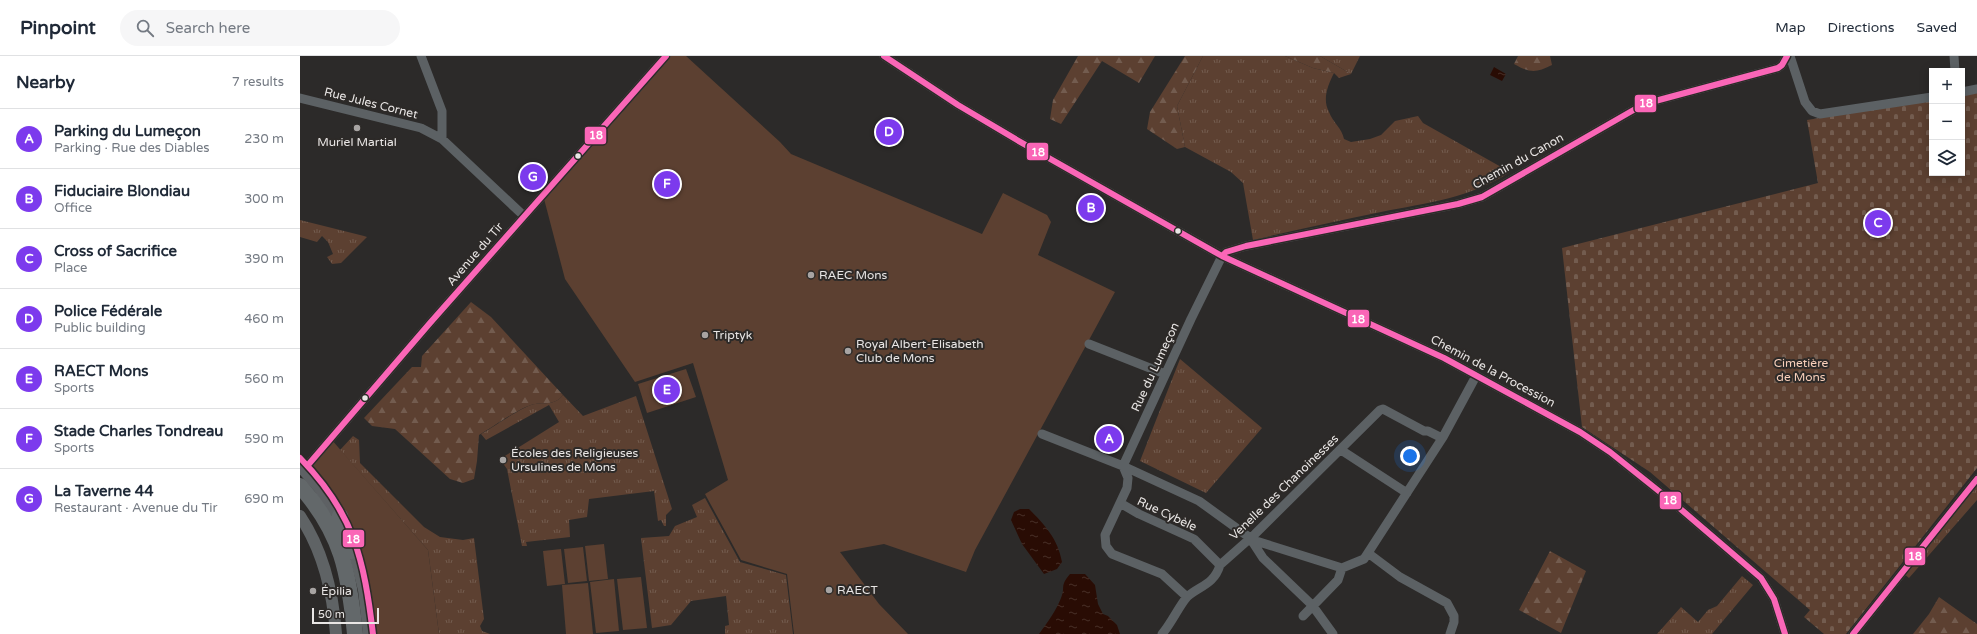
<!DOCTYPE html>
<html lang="en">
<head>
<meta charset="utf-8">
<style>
	:root { --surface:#fff; --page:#f6f6f7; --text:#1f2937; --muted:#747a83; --line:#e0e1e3; --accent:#7c3aed }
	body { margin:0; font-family:"Varela Round",sans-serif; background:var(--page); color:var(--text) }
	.controls { position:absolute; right:12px; top:12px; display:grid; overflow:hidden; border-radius:0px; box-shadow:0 2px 10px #0003 }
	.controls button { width:36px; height:36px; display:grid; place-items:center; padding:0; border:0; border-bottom:1px solid var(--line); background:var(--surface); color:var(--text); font:20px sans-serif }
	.scale { position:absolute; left:12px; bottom:10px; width:67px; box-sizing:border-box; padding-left:4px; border:2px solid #e9e6e5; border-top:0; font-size:11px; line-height:14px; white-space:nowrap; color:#e9e6e5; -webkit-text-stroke:3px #2d2a28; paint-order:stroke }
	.you { position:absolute; left:1110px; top:400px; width:14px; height:14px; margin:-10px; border:3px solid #fff; border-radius:50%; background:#1a73e8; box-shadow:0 0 0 6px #1a73e833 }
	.badge { display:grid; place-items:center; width:26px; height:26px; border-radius:50%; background:var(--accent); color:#fff; font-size:13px; font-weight:700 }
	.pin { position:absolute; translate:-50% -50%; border:2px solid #fff; box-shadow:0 1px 4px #0006 }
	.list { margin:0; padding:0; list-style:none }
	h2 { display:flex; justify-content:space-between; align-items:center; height:52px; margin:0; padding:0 16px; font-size:17px }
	h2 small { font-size:13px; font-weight:400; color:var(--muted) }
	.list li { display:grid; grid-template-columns:26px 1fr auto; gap:12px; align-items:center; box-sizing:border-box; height:60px; padding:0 16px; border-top:1px solid var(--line) }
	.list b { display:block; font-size:15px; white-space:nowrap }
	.list p { margin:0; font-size:13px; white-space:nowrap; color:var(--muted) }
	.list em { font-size:13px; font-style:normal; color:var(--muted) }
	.icon { flex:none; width:22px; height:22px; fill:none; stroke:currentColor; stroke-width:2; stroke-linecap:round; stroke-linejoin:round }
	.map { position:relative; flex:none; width:1677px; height:578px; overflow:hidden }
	header { display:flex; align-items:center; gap:24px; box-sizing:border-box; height:56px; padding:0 20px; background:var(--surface); border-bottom:1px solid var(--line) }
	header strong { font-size:19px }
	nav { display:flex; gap:22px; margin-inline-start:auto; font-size:14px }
	.search { width:280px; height:36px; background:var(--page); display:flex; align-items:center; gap:10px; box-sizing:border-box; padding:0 14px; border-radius:22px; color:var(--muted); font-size:15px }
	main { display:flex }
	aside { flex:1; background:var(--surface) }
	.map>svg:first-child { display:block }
</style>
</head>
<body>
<header>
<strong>Pinpoint</strong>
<div class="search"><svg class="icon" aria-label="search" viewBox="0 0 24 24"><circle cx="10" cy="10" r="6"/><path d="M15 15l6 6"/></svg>Search here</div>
<nav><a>Map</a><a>Directions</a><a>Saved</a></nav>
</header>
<main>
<aside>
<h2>Nearby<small>7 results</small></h2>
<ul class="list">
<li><span class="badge">A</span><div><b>Parking du Lumeçon</b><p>Parking · Rue des Diables</p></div><em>230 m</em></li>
<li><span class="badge">B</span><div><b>Fiduciaire Blondiau</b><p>Office</p></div><em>300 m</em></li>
<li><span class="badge">C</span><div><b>Cross of Sacrifice</b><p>Place</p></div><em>390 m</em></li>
<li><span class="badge">D</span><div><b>Police Fédérale</b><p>Public building</p></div><em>460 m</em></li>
<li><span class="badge">E</span><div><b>RAECT Mons</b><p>Sports</p></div><em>560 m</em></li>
<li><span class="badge">F</span><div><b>Stade Charles Tondreau</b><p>Sports</p></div><em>590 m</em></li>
<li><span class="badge">G</span><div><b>La Taverne 44</b><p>Restaurant · Avenue du Tir</p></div><em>690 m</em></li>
</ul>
</aside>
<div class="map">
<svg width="1677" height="578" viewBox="0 0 1677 578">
	<defs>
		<pattern id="grass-tufts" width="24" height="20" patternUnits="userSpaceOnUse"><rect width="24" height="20" fill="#5c4031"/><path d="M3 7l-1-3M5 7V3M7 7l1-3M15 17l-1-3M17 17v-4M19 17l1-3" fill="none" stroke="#735c4f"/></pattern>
		<pattern id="forest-firs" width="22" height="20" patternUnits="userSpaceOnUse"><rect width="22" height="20" fill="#5c4031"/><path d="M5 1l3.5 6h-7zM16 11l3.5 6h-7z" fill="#735c4f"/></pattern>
		<pattern id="cemetery-stones" width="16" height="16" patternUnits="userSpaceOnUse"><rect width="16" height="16" fill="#5c4031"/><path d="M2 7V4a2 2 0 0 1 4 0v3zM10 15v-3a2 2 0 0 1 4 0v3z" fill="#735c4f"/></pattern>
		<pattern id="water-ripples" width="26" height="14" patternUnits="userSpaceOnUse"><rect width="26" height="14" fill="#290c04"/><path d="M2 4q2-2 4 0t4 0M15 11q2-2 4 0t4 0" fill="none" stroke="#482f28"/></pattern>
	</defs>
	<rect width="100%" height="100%" fill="#2c2a29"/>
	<path fill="url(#grass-tufts)" d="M903,0H985L1013,12L1034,17C1028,29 1022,43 1029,56C1033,67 1042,72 1044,83L1051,86L1070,83L1081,79L1095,65L1118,60L1123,67L1210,116C1171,142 1126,147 1081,156C1038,165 996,174 953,184L943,127L931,116L885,91L877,50Z
		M1020,0H1060L1051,18Z
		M0,164L64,180L67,181L41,207L32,208L27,201L33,198L28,186L22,180L17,186L0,181Z
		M880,303L962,372L906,437L840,405Z
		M263,339L283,360L336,340L372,453L366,459V470H364L361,464L358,465L354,435L289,443L287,461L269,464L270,481L226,486L227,490H222L207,413L200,403L259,366L249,349L186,384L181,378C195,370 217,354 231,349C243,345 254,351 263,339Z
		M53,380L59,384L60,407L124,471L140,481L163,484L174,482L184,563L180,570L182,575L190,578H139L128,494L40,394Z
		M1677,423V444L1609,522L1602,516Z
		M405,442L440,506L486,519L493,578H425V570L429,569L426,540L391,545L371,569L352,572L341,482L369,480L375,470L397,461L392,449Z
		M1442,520L1453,529L1412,578H1357L1381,551L1398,566L1408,554L1417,550Z"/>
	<path fill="url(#forest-firs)" d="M778,0H855L839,27L802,5L761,68L750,63L753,44Z
		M885,0H903L877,50L885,91L877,93L847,73L850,56Z
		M985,0H1020L1051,18L1039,22L1034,17L1013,12Z
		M1218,0H1250L1252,9C1236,17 1230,17 1214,8Z
		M171,246L191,261L263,339C254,351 243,345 231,349C216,354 193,371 179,379L177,405L174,423L163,427L150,423L95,373L72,370L64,362L112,311H121L122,300Z
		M1250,495L1286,515L1261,577L1219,554Z
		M1639,541L1677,568V578H1613L1629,558Z"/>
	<path fill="url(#cemetery-stones)" d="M1677,37V412L1546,578H1524L1504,561L1510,554L1350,416L1282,371L1262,192L1518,127L1507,64L1632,44V117H1662V39Z"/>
	<path fill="#5c4031" d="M366,0H386L480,86L491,98L682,178L703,137L747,159L751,166L738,199L815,236L675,494L666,516L584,488L540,496L579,548L608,578H494L487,518L441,504L405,438L428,424L393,307L335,326L265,223L243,139Z
		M386,313L396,341L347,357L338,328Z
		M31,383L128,494L139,578H73L68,533L8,409Z
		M304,488L308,523L289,525L285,490Z
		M283,491L287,525L268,527L264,493Z
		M261,493L265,528L247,530L243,495Z
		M341,521L347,572L323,574L317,523Z
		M314,523L319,575L296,577L290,526Z
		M288,527L293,578H266L262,529Z"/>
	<path fill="url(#water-ripples)" d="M1194,11L1206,18L1202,25L1190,19Z
		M720,453H729C745,469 758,483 762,506L757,513L744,518L722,488L711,464L714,456Z
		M770,518H785L795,529L798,548L803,558L808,560L817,569L820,578H739C747,567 756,555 761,542C766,530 759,531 770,518Z"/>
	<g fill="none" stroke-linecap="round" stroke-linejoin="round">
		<path stroke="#5c6164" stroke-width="9" d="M121,0L142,55V83
			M584,0L658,49L717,84L922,200L1144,302L1280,376L1310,396L1370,444L1461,522L1474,543L1485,578
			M1490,0L1505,46L1512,55L1520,58L1632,41
			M1654,0L1655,15
			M1662,36L1677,33
			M0,42L121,72L142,83L224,160
			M789,288L865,318
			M1176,320L1143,381L1064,503L1042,512L953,484L899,445L823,410L891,263L922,200L926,196L946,190L1158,148L1182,141L1344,48L1478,12L1482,9L1487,0
			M742,378L823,410L828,422L827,432L805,479L806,490L812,498L862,518L887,541
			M1041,394L1107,437
			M3,411L8,409L130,267L366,0
			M820,447L839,458L894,483L920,509
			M950,482L963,502L1012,549L1033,578
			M1068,497L1100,521L1147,547L1154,560V566L1150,578
			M1003,560L1038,524L1042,512
			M862,578C871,568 879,550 887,541C899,530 914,529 920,509L955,478L1080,354L1083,353L1124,375H1128L1142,382
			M1553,578L1677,423"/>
		<path stroke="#5f6365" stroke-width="12" d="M0,460C24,496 33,536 36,578
			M52,485L64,534L69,578"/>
		<path stroke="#5e6164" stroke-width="14" d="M0,408L20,431L40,460"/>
		<path stroke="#63686a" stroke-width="16" d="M0,430C42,477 49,517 55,578
			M40,460L51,495"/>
		<g stroke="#2d2a28" stroke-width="9">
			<path id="bus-1" d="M584,0L658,49L717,84L922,200L1144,302L1280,376L1310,396L1370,444L1461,522L1474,543L1485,578
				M922,200L926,196L946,190L1158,148L1182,141L1344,48L1478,12L1482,9L1487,0
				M0,402C54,457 64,503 73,578
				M8,409L130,267L366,0
				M1553,578L1677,423"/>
		</g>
		<use href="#bus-1" stroke="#fa66b7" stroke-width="6"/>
	</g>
	<g fill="#a7a4a3" stroke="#2d2a28" stroke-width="1.5">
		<circle cx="57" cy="72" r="4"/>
		<circle cx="511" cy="219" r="4"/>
		<circle cx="405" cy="279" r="4"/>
		<circle cx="548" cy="295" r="4"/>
		<circle cx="203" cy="404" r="4"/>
		<circle cx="529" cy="534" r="4"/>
		<circle cx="13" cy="535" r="4"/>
	</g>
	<g fill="#e9e6e5" stroke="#2d2a28" stroke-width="1.5">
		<circle cx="278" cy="100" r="3.5"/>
		<circle cx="878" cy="175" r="3.5"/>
		<circle cx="65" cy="342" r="3.5"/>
	</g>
	<g text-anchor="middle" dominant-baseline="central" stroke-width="4" stroke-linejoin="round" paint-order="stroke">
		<g font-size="12" fill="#e9e6e5" stroke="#2d2a28">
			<text transform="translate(71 47) rotate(14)">Rue Jules Cornet</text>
			<text transform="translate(1218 105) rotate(-29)">Chemin du Canon</text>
			<text transform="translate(175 198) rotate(-49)">Avenue du Tir</text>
			<text transform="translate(855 311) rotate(-65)">Rue du Lumeçon</text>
			<text transform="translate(1193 315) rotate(28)">Chemin de la Procession</text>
			<text transform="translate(984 431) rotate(-44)">Venelle des Chanoinesses</text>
			<text transform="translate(867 458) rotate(25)">Rue Cybèle</text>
		</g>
		<g font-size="12" fill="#e9e6e5" stroke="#2d2a28" text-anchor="start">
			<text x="57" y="86" text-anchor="middle">Muriel Martial</text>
			<text x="519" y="219">RAEC Mons</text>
			<text x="413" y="279">Triptyk</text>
			<text x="556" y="288">Royal Albert-Elisabeth<tspan x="556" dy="14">Club de Mons</tspan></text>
			<text x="211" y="397">Écoles des Religieuses<tspan x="211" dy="14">Ursulines de Mons</tspan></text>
			<text x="537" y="534">RAECT</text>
			<text x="21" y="535">Épilia</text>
		</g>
		<g font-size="12" fill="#f9d0bb" stroke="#2d2a28">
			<text x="1501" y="307">Cimetière<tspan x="1501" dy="14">de Mons</tspan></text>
		</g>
	</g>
	<g stroke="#2d2a28" stroke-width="1.5">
		<rect x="1334" y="38" width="23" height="19" rx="4" fill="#fa66b7"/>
		<rect x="284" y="70" width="23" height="19" rx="4" fill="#fa66b7"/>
		<rect x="726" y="86" width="23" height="19" rx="4" fill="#fa66b7"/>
		<rect x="1047" y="253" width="23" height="19" rx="4" fill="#fa66b7"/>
		<rect x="1359" y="435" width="23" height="19" rx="4" fill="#fa66b7"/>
		<rect x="42" y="473" width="23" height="19" rx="4" fill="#fa66b7"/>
		<rect x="1604" y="491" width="22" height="19" rx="4" fill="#fa66b7"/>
	</g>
	<g font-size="11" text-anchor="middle" font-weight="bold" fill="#fff">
		<text x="1346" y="51">18</text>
		<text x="296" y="83">18</text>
		<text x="738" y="100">18</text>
		<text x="1058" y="267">18</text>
		<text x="1370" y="448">18</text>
		<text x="53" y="487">18</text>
		<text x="1615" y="504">18</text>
	</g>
</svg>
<div class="controls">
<button>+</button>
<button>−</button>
<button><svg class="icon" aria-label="layers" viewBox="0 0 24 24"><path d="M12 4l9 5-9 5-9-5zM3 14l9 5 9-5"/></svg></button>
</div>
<div class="scale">50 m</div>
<div class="you"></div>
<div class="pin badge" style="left:809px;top:383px">A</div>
<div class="pin badge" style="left:791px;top:152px">B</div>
<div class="pin badge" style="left:1578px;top:167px">C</div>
<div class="pin badge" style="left:589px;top:76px">D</div>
<div class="pin badge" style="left:367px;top:334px">E</div>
<div class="pin badge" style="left:367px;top:128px">F</div>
<div class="pin badge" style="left:233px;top:121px">G</div>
</div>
</main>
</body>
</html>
